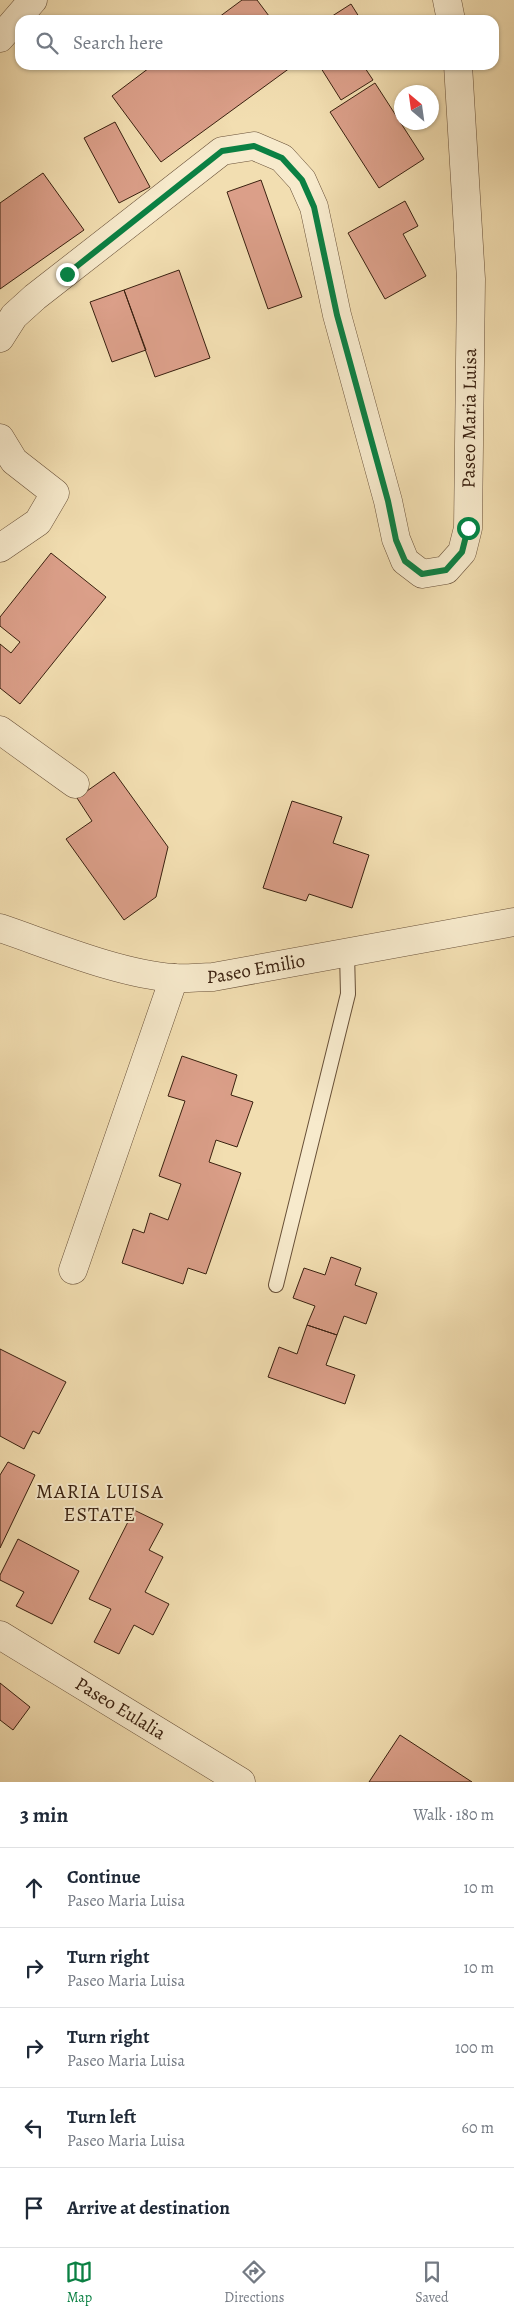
<!DOCTYPE html>
<html lang="en">
<head>
<meta charset="utf-8">
<style>
	:root { --surface:#fff; --page:#f2f2f3; --text:#1f2937; --muted:#747a83; --line:#e0e1e3; --accent:#0b8043 }
	body { margin:0; font-family:Alegreya,serif; background:var(--page); color:var(--text) }
	.compass { position:absolute; left:394px; top:85px; width:45px; height:45px; border-radius:50%; background:var(--surface); box-shadow:0 1px 4px #0004; rotate:331deg }
	.stop { position:absolute; width:15px; height:15px; margin:-11px; border:4px solid #0b8043; border-radius:50%; background:#fff }
	.stop.end { background:#0b8043; border-color:#fff; box-shadow:0 1px 5px #0008 }
	.list { margin:0; padding:0; list-style:none }
	h2 { display:flex; justify-content:space-between; align-items:center; height:65px; margin:0; padding:0 20px; font-size:21px }
	h2 small { font-size:16px; font-weight:400; color:var(--muted) }
	.list li { display:grid; grid-template-columns:32px 1fr auto; gap:15px; align-items:center; box-sizing:border-box; height:80px; padding:0 20px; border-top:1px solid var(--line) }
	.list b { display:block; font-size:19px; white-space:nowrap }
	.list p { margin:0; font-size:16px; white-space:nowrap; color:var(--muted) }
	.list em { font-size:16px; font-style:normal; color:var(--muted) }
	.icon { flex:none; width:28px; height:28px; fill:none; stroke:currentColor; stroke-width:2; stroke-linecap:round; stroke-linejoin:round }
	.map { position:relative; flex:none; width:514px; height:1782px; overflow:hidden }
	.search { position:absolute; background:var(--surface); box-shadow:0 1px 4px #0004; left:15px; right:15px; top:15px; height:55px; display:flex; align-items:center; gap:12px; box-sizing:border-box; padding:0 18px; border-radius:15px; color:var(--muted); font-size:19px }
	.sheet { height:465px; background:var(--surface) }
	nav { display:flex; justify-content:space-around; align-items:center; box-sizing:border-box; height:70px; border-top:1px solid var(--line); background:var(--surface); font-size:14px; color:var(--muted) }
	nav a { display:grid; justify-items:center; gap:2px }
	nav .on { color:var(--accent) }
	.map>svg:first-child { display:block }
</style>
</head>
<body>
<div class="map">
<svg width="514" height="1782" viewBox="0 0 514 1782">
	<rect width="100%" height="100%" fill="#f2deb1"/>
	<filter id="stains"><feTurbulence type="fractalNoise" baseFrequency=".004" numOctaves="4"/><feColorMatrix values="0 0 0 0 .2 0 0 0 0 .09 0 0 0 0 .02 0 0 0 .5 -.17"/></filter>
	<radialGradient id="worn" r=".72"><stop offset=".6" stop-color="#630" stop-opacity="0"/><stop offset="1" stop-color="#630" stop-opacity=".3"/></radialGradient>
	<path fill="#db9f89" stroke="#3a2110" d="M242,0H257L272,20H215Z
		M351,4L361,20H326Z
		M153,65H294L161,162L112,96Z
		M319,65H363L373,80L341,100Z
		M375,83L424,159L379,188L330,112Z
		M115,122L150,187L119,203L84,138Z
		M43,173L84,230L0,289V203Z
		M261,180L302,297L268,309L227,192Z
		M405,201L418,226L403,234L426,276L385,299L348,233Z
		M179,270L210,358L155,377L124,290Z
		M124,290L146,350L112,362L90,302Z
		M51,553L106,597L20,704L0,688V644L11,653L20,642L0,626V617Z
		M114,772L168,847L156,897L124,920L66,839L92,821L77,798Z
		M292,801L342,817L333,843L369,855L352,908L309,894L306,901L263,888Z
		M182,1056L237,1075L231,1095L253,1102L237,1147L216,1140L209,1162L241,1173L206,1274L188,1268L183,1284L122,1263L133,1229L144,1233L150,1213L168,1220L181,1184L159,1176L185,1101L168,1096Z
		M331,1257L361,1268L355,1285L377,1293L366,1324L344,1316L337,1335L307,1325L315,1306L293,1298L304,1268L325,1275Z
		M307,1325L337,1335L326,1365L355,1375L345,1404L268,1377L279,1347L297,1354Z
		M0,1349L66,1382L39,1434L33,1431L24,1449L0,1436Z
		M8,1462L35,1475L0,1548V1475Z
		M134,1510L163,1524L149,1550L163,1557L145,1592L169,1604L153,1635L134,1625L119,1654L94,1642L111,1609L89,1599Z
		M18,1539L79,1571L52,1624L16,1606L24,1592L0,1580V1575Z
		M0,1683L30,1707L13,1730L0,1720Z
		M400,1735L472,1782H369Z"/>
	<g fill="none" stroke-linecap="round" stroke-linejoin="round">
		<g stroke="#685038" stroke-width="16">
			<path id="service" d="M276,1285L348,994L347,953"/>
		</g>
		<g stroke="#685038" stroke-width="29">
			<g id="minor">
				<path d="M447,0L451,20"/>
				<path d="M0,38L33,0"/>
				<path id="s1" d="M0,338L14,316L35,297L222,151L254,146L282,158L302,180L314,207L337,315L388,501L396,539L405,561L422,574L446,570L462,552L468,528L471,279L458,65"/>
				<path d="M0,438L14,461L55,493L38,522L0,548"/>
				<path d="M0,730L75,784"/>
				<path id="s2" d="M0,928C53,946 119,974 174,978C187,979 200,977 213,977L514,922"/>
				<path d="M73,1270L174,978"/>
			</g>
		</g>
		<g stroke="#685038" stroke-width="29">
			<g id="tertiary">
				<path id="s3" d="M0,1635L241,1782"/>
			</g>
		</g>
		<use href="#service" stroke="#f7eacc" stroke-width="14"/>
		<use href="#minor" stroke="#f7eacc" stroke-width="28"/>
		<use href="#tertiary" stroke="#f7eacc" stroke-width="28"/>
	</g>
	<g fill="none" stroke-linecap="round" stroke-linejoin="round">
		<path stroke="#0b8043" stroke-width="6" d="M67,274L222,151L254,146L282,158L302,180L314,207L337,315L388,501L396,540L405,561L422,574L446,570L462,552L468,528"/>
	</g>
	<g text-anchor="middle" dominant-baseline="central" stroke-width="4" stroke-linejoin="round" paint-order="stroke">
		<g font-size="19" fill="#3a2110" stroke="#f7eacc">
			<text stroke="none"><textPath href="#s1" startOffset="984">Paseo Maria Luisa</textPath></text>
			<text stroke="none"><textPath href="#s2" startOffset="264">Paseo Emilio</textPath></text>
			<text stroke="none"><textPath href="#s3" startOffset="141">Paseo Eulalia</textPath></text>
		</g>
		<g font-size="20" letter-spacing="1" fill="#3a2110" stroke="#f7eacc">
			<text x="100" y="1491">MARIA LUISA<tspan x="100" dy="23">ESTATE</tspan></text>
		</g>
	</g>
	<rect width="100%" height="100%" filter="url(#stains)"/>
	<rect width="100%" height="100%" fill="url(#worn)"/>
</svg>
<svg class="compass" viewBox="-18 -18 36 36"><path d="M0-13l5 13h-10z" fill="#e53935"/><path d="M0 13l5-13h-10z" fill="#747a83"/></svg>
<div class="stop" style="left:468px;top:528px"></div>
<div class="stop end" style="left:67px;top:274px"></div>
<div class="search"><svg class="icon" aria-label="search" viewBox="0 0 24 24"><circle cx="10" cy="10" r="6"/><path d="M15 15l6 6"/></svg>Search here</div>
</div>
<section class="sheet">
<h2>3 min<small>Walk · 180 m</small></h2>
<ul class="list">
<li><svg class="icon" aria-label="ahead" viewBox="0 0 24 24"><path d="M12 20V5M6 11l6-6 6 6"/></svg><div><b>Continue</b><p>Paseo Maria Luisa</p></div><em>10 m</em></li>
<li><svg class="icon" aria-label="right" viewBox="0 0 24 24"><path d="M7 20v-9h11M14 6l5 5-5 5"/></svg><div><b>Turn right</b><p>Paseo Maria Luisa</p></div><em>10 m</em></li>
<li><svg class="icon" aria-label="right" viewBox="0 0 24 24"><path d="M7 20v-9h11M14 6l5 5-5 5"/></svg><div><b>Turn right</b><p>Paseo Maria Luisa</p></div><em>100 m</em></li>
<li><svg class="icon" aria-label="left" viewBox="0 0 24 24"><path d="M17 20v-9H6M10 6l-5 5 5 5"/></svg><div><b>Turn left</b><p>Paseo Maria Luisa</p></div><em>60 m</em></li>
<li><svg class="icon" aria-label="arrive" viewBox="0 0 24 24"><path d="M6 21V4h12l-3 4 3 4H6"/></svg><div><b>Arrive at destination</b></div></li>
</ul>
</section>
<nav>
<a class="on"><svg class="icon" aria-label="map" viewBox="0 0 24 24"><path d="M3 6l6-2 6 2 6-2v14l-6 2-6-2-6 2zM9 4v14M15 6v14"/></svg>Map</a>
<a><svg class="icon" aria-label="directions" viewBox="0 0 24 24"><path d="M12 3l9 9-9 9-9-9zM9 14v-3h6M13 9l2 2-2 2"/></svg>Directions</a>
<a><svg class="icon" aria-label="saved" viewBox="0 0 24 24"><path d="M7 4h10v16l-5-4-5 4z"/></svg>Saved</a>
</nav>
</body>
</html>
